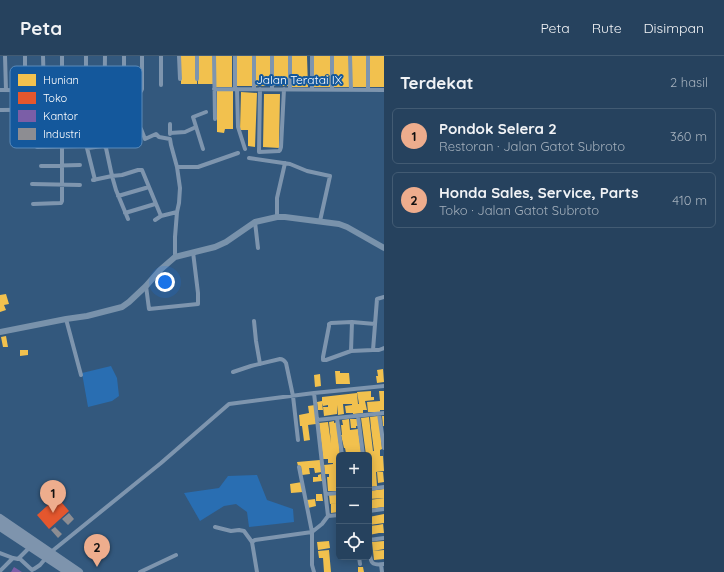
<!DOCTYPE html>
<html lang="id">
<head>
<meta charset="utf-8">
<style>
	:root { --surface:#26425e; --page:#2e4964; --text:#f1f3f6; --muted:#a4b0bc; --line:#425b73; --accent:#eead8d }
	body { margin:0; font-family:Quicksand,sans-serif; background:var(--page); color:var(--text) }
	.controls { position:absolute; right:12px; bottom:12px; display:grid; overflow:hidden; border-radius:6px; box-shadow:0 2px 10px #0003 }
	.controls button { width:36px; height:36px; display:grid; place-items:center; padding:0; border:0; border-bottom:1px solid var(--line); background:var(--surface); color:var(--text); font:20px sans-serif }
	.you { position:absolute; left:165px; top:226px; width:14px; height:14px; margin:-10px; border:3px solid #fff; border-radius:50%; background:#1a73e8; box-shadow:0 0 0 6px #1a73e833 }
	.badge { display:grid; place-items:center; width:26px; height:26px; border-radius:50%; background:var(--accent); color:#111; font-size:13px; font-weight:700 }
	.pin { position:absolute; translate:-50% -33px; filter:drop-shadow(0 1px 2px #0008) }
	.pin::after { content:''; position:absolute; top:21px; width:14px; height:12px; background:inherit; clip-path:polygon(0 0,100% 0,50% 100%) }
	.list { margin:0; padding:0; list-style:none }
	h2 { display:flex; justify-content:space-between; align-items:center; height:52px; margin:0; padding:0 16px; font-size:17px }
	h2 small { font-size:13px; font-weight:400; color:var(--muted) }
	.list li { display:grid; grid-template-columns:26px 1fr auto; gap:12px; align-items:center; box-sizing:border-box; height:56px; margin:0 8px 8px; padding:0 8px; border:1px solid var(--line); border-radius:6px }
	.list b { display:block; font-size:15px; white-space:nowrap }
	.list p { margin:0; font-size:13px; white-space:nowrap; color:var(--muted) }
	.list em { font-size:13px; font-style:normal; color:var(--muted) }
	.icon { flex:none; width:22px; height:22px; fill:none; stroke:currentColor; stroke-width:2; stroke-linecap:round; stroke-linejoin:round }
	.map { position:relative; flex:none; width:384px; height:516px; overflow:hidden }
	header { display:flex; align-items:center; gap:24px; box-sizing:border-box; height:56px; padding:0 20px; background:var(--surface); border-bottom:1px solid var(--line) }
	header strong { font-size:19px }
	nav { display:flex; gap:22px; margin-inline-start:auto; font-size:14px }
	main { display:flex }
	aside { flex:1; background:var(--surface) }
	.map>svg:first-child { display:block }
</style>
</head>
<body>
<header>
<strong>Peta</strong>
<nav><a>Peta</a><a>Rute</a><a>Disimpan</a></nav>
</header>
<main>
<div class="map">
<svg width="384" height="516" viewBox="0 0 384 516">
	<rect width="100%" height="100%" fill="#33587d"/>
	<path fill="#296eb2" d="M111,310L117,322L119,340L112,345L88,351L82,317Z
		M257,419L267,444L293,453L294,466L249,471L247,456L236,448L224,450L200,465L184,437L219,432L228,420Z"/>
	<path fill="#f2c14e" d="M181,0H197V28H181Z
		M197,0H213L214,28H198Z
		M216,0H232V31H216Z
		M236,0H252V30H236Z
		M254,0H270L271,30H255Z
		M273,0H289V30H273Z
		M291,0H307L308,31H292Z
		M314,0H330V31H314Z
		M333,0H349V31H333Z
		M351,0H367V31H351Z
		M370,0H384V31H370Z
		M217,35H233V73H225L224,77L217,76Z
		M241,36L257,37L255,91L248,90V74H240Z
		M264,38H280L279,92L263,91Z
		M6,238L9,248L4,249L6,254L0,256V239Z
		M6,280L8,291H3L1,281Z
		M20,294H28V299L20,300Z
		M383,313L384,326L377,327L376,320H378L377,314Z
		M335,315H340V317H349L350,328H336Z
		M320,318L321,330L315,331L314,319Z
		M371,335V341H374V344L365,345L367,354H363V357L353,358V357H346L345,350L352,349V348H343L344,358L338,359L337,349V358L324,360L323,351H328V344V349L323,350L322,347L323,354H318L317,346L322,345V341L357,337L358,348H359L357,336Z
		M379,335H384V354H380V356H368L367,346L380,345Z
		M315,349L316,368L308,369L310,384L304,385L302,370H300L299,359L309,357L308,350Z
		M378,360L380,371L371,372L370,361Z
		M382,360H384V370H383Z
		M369,361L373,395H374L371,372L380,371L382,393L380,394V400H383L384,415L376,416L377,430L369,431V399H366L361,362Z
		M349,363L350,374L358,373L361,395L353,396L361,395V399H344V397H346L345,392H344L341,379L350,378L342,379L341,369H343L342,364Z
		M350,363H358L359,370H356V372H351Z
		M334,365V367L337,366L340,399H339V435H328L327,421H329V418H325L324,409L333,408V407H328V403H323L319,367L328,366L331,387L329,366Z
		M320,404L322,416L315,417L314,412H309L310,418L302,419L301,410H298L297,406Z
		M377,416H383L384,426L378,427Z
		M321,418L322,425L313,426V421H318V419Z
		M302,426L303,436L291,437L290,428Z
		M384,433V442L369,443V435Z
		M316,438H322L323,445H316Z
		M339,438V447L330,448L329,439Z
		M384,442V451L369,453V444Z
		M315,443L316,450L308,452L307,444Z
		M339,447V456L331,457V448Z
		M384,458V467L369,469V461Z
		M383,468L384,477H379L378,469Z
		M378,469L379,477L369,479V470Z
		M329,485L330,492L318,494L317,486Z
		M384,485V493L373,495L372,486Z
		M329,494L331,516H324L323,502H319L318,495Z
		M384,494V503L374,504L373,495Z
		M358,511H363L364,516H358Z"/>
	<path fill="#e4572e" d="M57,441L69,455L49,473L37,459Z"/>
	<path fill="#7b5ea7" d="M14,511L22,516H11Z"/>
	<path fill="#8d8d92" d="M69,457L74,463L68,469L62,463Z
		M55,471L62,478L58,482L51,474Z"/>
	<g fill="none" stroke-linecap="round" stroke-linejoin="round">
		<path stroke="#7e95ae" stroke-width="4" d="M5,0L6,34
			M25,0V34
			M43,0L44,34
			M86,0V34
			M124,0V34
			M161,0V29
			M179,0L180,23
			M197,0V23
			M214,0L215,63
			M254,0V33
			M272,0V33
			M290,0V33
			M312,0V33
			M332,0V34
			M350,0L351,34
			M368,0V34
			M214,33L384,34
			M235,33V0
			M237,33L238,71L245,93
			M260,33L259,96L279,95L280,94L281,91L284,33
			M0,34L141,35L142,33V0
			M0,54L111,53
			M170,68V78
			M27,72H102L104,71L105,0
			M121,77L141,73L145,83L156,78L159,81L170,83L171,89L177,111L180,132L179,147L177,156L175,181V201
			M170,77L185,76L196,71
			M37,91L80,90
			M203,93L193,61L206,56
			M249,102L290,108L307,115L330,120L320,165
			M41,110L80,109
			M177,111H198L238,97
			M93,124L112,120L122,119L138,114H142L161,160
			M95,124L87,92L104,90L106,92L112,120L116,134L128,163
			M32,128L80,129
			M118,140L149,131
			M33,148L60,147H61L62,145V0
			M125,157L155,148
			M277,161V142L285,107
			M155,164L161,160L177,156
			M255,166L258,192
			M146,230L149,253L198,248V237L193,196
			M66,263L81,319
			M254,265L256,285L260,308
			M375,268L352,266L331,267L329,268V270L323,301V304H326L351,295L373,294L377,243L384,241
			M373,294H379L384,292
			M351,295L352,266
			M233,316L251,310L280,303C283,303 284,304 286,307L293,340L298,384
			M314,337L328,460L339,459
			M379,358L384,392
			M358,360L363,399
			M337,362L342,399
			M317,364L384,357
			M299,411L312,476V509L314,516
			M369,433L384,431
			M326,438L339,437
			M369,455L384,453
			M215,471L231,475L239,474L244,475L252,486
			M369,484L384,482
			M369,494C371,506 370,510 384,508
			M0,497L13,502L18,503L30,491
			M359,501L360,508
			M19,502L32,514L34,513L40,509L51,496L161,407L229,348L314,337L384,330
			M381,509L382,516
			M0,515L13,502
			M140,516L176,499
			M257,516L252,486L255,484L312,476L322,468L328,460"/>
		<path stroke="#7992ab" stroke-width="6" d="M0,276L66,263L87,260L122,251L129,246L146,230L160,214L175,201L215,191L226,186L255,166L277,161H285L339,168L347,171L384,192"/>
		<path stroke="#7e94ad" stroke-width="8" d="M0,462L79,516
			M0,471L68,516"/>
	</g>
	<g text-anchor="middle" dominant-baseline="central" stroke-width="4" stroke-linejoin="round" paint-order="stroke">
		<g font-size="12" fill="#fff" stroke="#14589c">
			<text x="299" y="23">Jalan Teratai IX</text>
		</g>
	</g>
	<rect x="10" y="10" width="132" height="82" rx="6" fill="#14589c" stroke="#5a8aba" stroke-width="1"/>
	<rect x="18" y="18" width="18" height="12" fill="#f2c14e"/>
	<rect x="18" y="36" width="18" height="12" fill="#e4572e"/>
	<rect x="18" y="54" width="18" height="12" fill="#7b5ea7"/>
	<rect x="18" y="72" width="18" height="12" fill="#8d8d92"/>
	<g font-size="11" fill="#fff">
		<text x="43" y="28">Hunian</text>
		<text x="43" y="46">Toko</text>
		<text x="43" y="64">Kantor</text>
		<text x="43" y="82">Industri</text>
	</g>
</svg>
<div class="controls">
<button>+</button>
<button>−</button>
<button><svg class="icon" aria-label="locate" viewBox="0 0 24 24"><circle cx="12" cy="12" r="6"/><path d="M12 2v4M12 18v4M2 12h4M18 12h4"/></svg></button>
</div>
<div class="you"></div>
<div class="pin badge" style="left:53px;top:457px">1</div>
<div class="pin badge" style="left:97px;top:511px">2</div>
</div>
<aside>
<h2>Terdekat<small>2 hasil</small></h2>
<ul class="list">
<li><span class="badge">1</span><div><b>Pondok Selera 2</b><p>Restoran · Jalan Gatot Subroto</p></div><em>360 m</em></li>
<li><span class="badge">2</span><div><b>Honda Sales, Service, Parts</b><p>Toko · Jalan Gatot Subroto</p></div><em>410 m</em></li>
</ul>
</aside>
</main>
</body>
</html>
